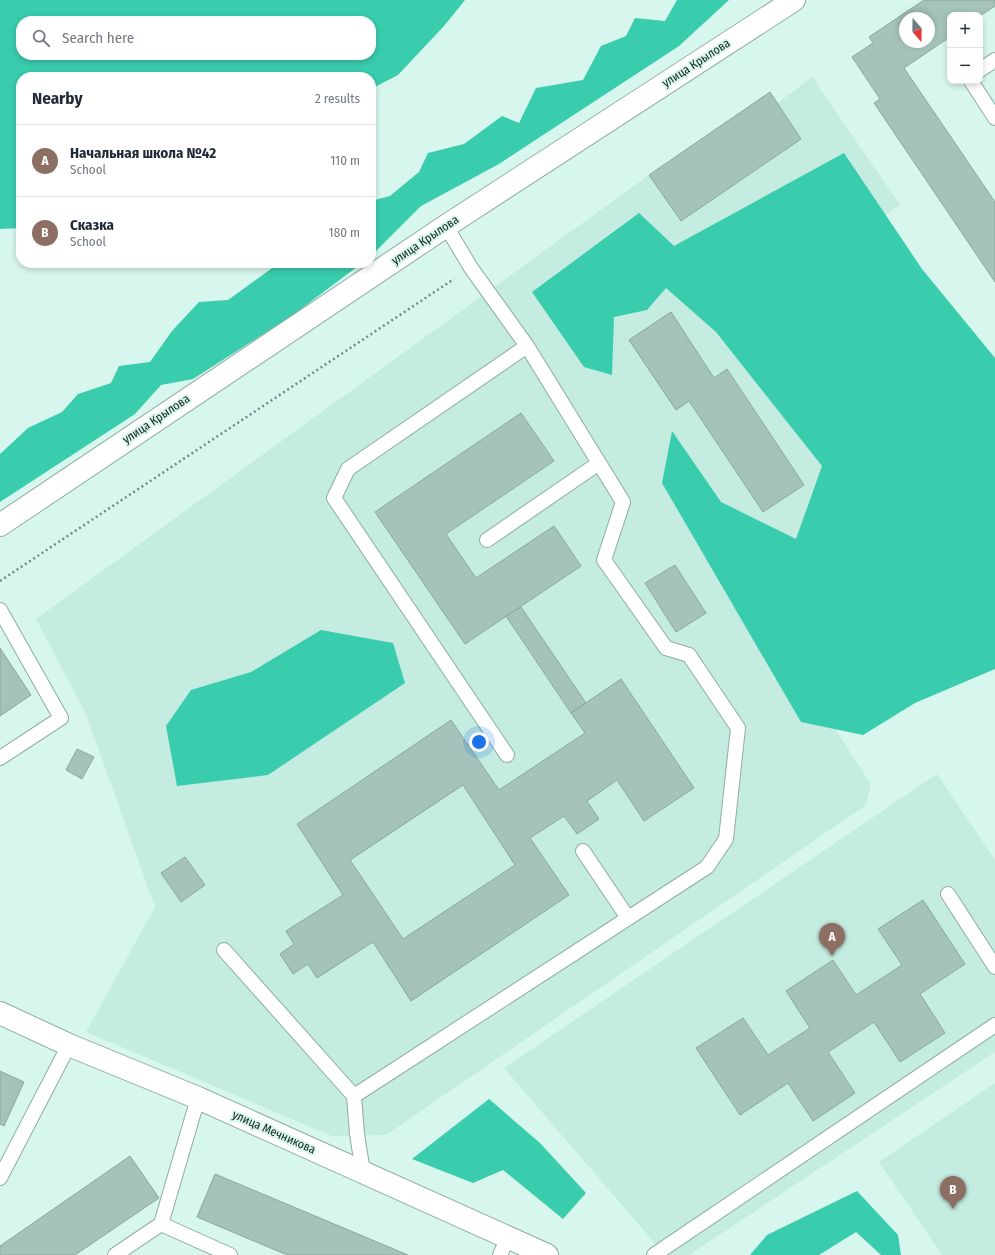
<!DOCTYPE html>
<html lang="en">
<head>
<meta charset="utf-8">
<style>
	:root { --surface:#fff; --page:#f2f2f3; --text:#1f2937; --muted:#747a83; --line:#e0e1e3; --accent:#7c3aed }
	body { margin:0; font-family:"Fira Sans Condensed",sans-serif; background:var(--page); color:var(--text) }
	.controls { position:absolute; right:12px; top:12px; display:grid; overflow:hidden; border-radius:8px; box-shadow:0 2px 6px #0003 }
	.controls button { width:36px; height:36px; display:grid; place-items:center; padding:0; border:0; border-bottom:1px solid var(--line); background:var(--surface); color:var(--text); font:20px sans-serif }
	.compass { position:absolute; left:899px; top:12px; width:36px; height:36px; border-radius:50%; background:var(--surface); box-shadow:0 2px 6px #0003; rotate:160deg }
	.you { position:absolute; left:479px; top:742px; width:14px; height:14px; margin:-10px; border:3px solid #fff; border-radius:50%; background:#1a73e8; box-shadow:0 0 0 6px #1a73e833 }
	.badge { display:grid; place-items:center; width:26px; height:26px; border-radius:50%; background:var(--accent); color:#fff; font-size:13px; font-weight:700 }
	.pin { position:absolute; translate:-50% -33px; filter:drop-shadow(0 1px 2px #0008) }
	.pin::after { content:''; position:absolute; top:21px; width:14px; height:12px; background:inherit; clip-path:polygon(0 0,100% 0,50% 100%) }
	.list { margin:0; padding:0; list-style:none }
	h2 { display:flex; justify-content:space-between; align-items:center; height:52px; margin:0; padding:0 16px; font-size:17px }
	h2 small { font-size:13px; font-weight:400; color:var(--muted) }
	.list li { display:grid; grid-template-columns:26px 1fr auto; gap:12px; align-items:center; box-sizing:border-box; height:72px; padding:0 16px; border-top:1px solid var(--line) }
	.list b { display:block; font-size:15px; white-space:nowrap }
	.list p { margin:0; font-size:13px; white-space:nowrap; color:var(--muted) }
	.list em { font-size:13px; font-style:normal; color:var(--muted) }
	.icon { flex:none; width:22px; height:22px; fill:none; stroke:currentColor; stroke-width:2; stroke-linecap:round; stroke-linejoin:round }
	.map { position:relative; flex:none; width:995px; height:1255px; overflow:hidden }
	.search { position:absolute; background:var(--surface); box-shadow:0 2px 6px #0003; left:16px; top:16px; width:360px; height:44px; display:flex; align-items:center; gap:10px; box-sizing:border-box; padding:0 14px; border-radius:16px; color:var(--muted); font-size:15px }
	.panel { position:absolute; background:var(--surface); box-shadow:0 2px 6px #0003; left:16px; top:72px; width:360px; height:196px; border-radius:16px }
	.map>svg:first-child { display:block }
</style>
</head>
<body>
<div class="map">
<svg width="995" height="1255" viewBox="0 0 995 1255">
	<rect width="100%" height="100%" fill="#d7f6ed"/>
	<path fill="#c4ece1" d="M812,77L900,205L765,297L845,425L825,521L745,591L871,784L866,805L386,1135L332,1136L86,1032L155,907L86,714L36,619L649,175L770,92L778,103Z
		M937,774L995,860V1052L689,1255H665L504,1068Z
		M995,1083V1255H942L879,1162Z"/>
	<path fill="#39ccad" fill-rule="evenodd" d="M0,0H465L444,26L398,75L371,89V77H21V228L0,229ZM21,21H371V55H21Z
		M677,0H729L679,46L499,164L421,206L371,256V201L390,196L419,172L428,153L464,144L502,116L519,123L536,88L583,80L601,46L626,36L635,18L665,21Z
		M844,153L922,269L995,358V669L915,703L863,735L801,722L662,483L672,431L721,502L796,539L822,466L716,332L666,288L647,310L614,317L612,375L584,367L532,292L639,213L674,246Z
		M279,263H362L293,315L193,379L161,385L135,414L0,502V454L28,428L62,412L78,394L111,383L119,366L150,362L172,331L199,302L228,300Z
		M321,630L393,643L405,683L268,775L177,786L166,726L191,690L251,672Z
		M489,1099L540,1143L586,1193L563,1219L503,1170L473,1183L412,1159Z
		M857,1191L898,1235L901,1255H881L856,1232L819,1255H750L767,1235Z"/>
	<path fill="#a5c3ba" stroke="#8ba89f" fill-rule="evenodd" d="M924,0H995V6L980,16L950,15V37L904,68L995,202V282L874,103L880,99L852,57L873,43L869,37ZM905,18H929V42H905Z
		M770,92L801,139L681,221L649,175Z
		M671,312L714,378L727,369L804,485L763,512L689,401L676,410L629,340Z
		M521,413L554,461L446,534L476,578L554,526L581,566L465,644L375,512Z
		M675,565L706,613L676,632L645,583Z
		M521,607L586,703L571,713L506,616Z
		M0,648L31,695L0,716Z
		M621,679L694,788L644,821L617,780L587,801L599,819L577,834L564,816L530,838L569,895L411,1001L373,942L317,978L308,964L293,974L280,954L294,944L286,931L343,895L297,824L451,720L499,790L585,733L571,713ZM463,785L515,865L403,939L350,860Z
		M77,749L94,757L82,779L66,770Z
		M185,857L205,885L181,902L161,873Z
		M923,900L965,964L920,994L945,1033L900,1062L874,1022L828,1052L855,1093L813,1121L788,1083L740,1115L696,1048L743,1018L768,1055L810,1028L786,991L833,960L856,995L902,965L878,929Z
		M0,1071L24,1082L4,1126L0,1124Z
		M130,1156L159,1198L75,1255H0V1246Z
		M215,1174L408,1255H287L197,1217Z"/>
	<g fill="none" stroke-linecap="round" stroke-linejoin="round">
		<g stroke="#8faca3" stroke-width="16">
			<path id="service" d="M980,70L995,60
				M971,81L995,118
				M487,540L599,463
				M0,610L61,718L0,758
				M507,755L334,498L348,469L527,346
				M583,851L628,918
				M948,894L995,967
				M224,950L354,1096L357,1134L363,1172
				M354,1096L707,867L726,839L738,728L689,655L666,648L604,560L623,502L527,346L471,268L446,226
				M0,1178L69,1045
				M161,1224L198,1098
				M115,1255L161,1224L230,1255
				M500,1255L508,1237
				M654,1255L995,1025"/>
		</g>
		<g stroke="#8faca3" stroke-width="24">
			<path id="minor" d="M0,525L446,226L794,0
				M0,1013L69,1045L198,1098L547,1255"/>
		</g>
		<path stroke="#758a84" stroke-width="2.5" stroke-dasharray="2 3" stroke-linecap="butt" d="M0,581L454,279"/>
		<use href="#service" stroke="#fff" stroke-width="14"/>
		<use href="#minor" stroke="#fff" stroke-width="22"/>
	</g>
	<g text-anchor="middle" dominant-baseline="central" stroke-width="4" stroke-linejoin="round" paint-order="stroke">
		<g font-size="12" fill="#17221f" stroke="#d7f6ed">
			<text transform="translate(696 63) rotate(-33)">улица Крылова</text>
			<text transform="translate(425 240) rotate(-34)">улица Крылова</text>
			<text transform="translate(156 419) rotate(-34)">улица Крылова</text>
			<text transform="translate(274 1132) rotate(24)">улица Мечникова</text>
		</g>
	</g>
</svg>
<div class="controls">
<button>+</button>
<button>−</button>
</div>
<svg class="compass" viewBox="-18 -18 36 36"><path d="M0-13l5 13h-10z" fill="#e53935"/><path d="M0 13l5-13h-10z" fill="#747a83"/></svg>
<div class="you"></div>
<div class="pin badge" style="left:832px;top:956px;background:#8d6e63">A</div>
<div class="pin badge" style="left:953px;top:1209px;background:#8d6e63">B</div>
<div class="search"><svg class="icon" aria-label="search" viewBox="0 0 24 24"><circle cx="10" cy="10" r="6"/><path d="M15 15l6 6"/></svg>Search here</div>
<section class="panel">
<h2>Nearby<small>2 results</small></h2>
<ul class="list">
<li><span class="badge" style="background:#8d6e63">A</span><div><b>Начальная школа №42</b><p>School</p></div><em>110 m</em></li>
<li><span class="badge" style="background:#8d6e63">B</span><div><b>Сказка</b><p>School</p></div><em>180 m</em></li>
</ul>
</section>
</div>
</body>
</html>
